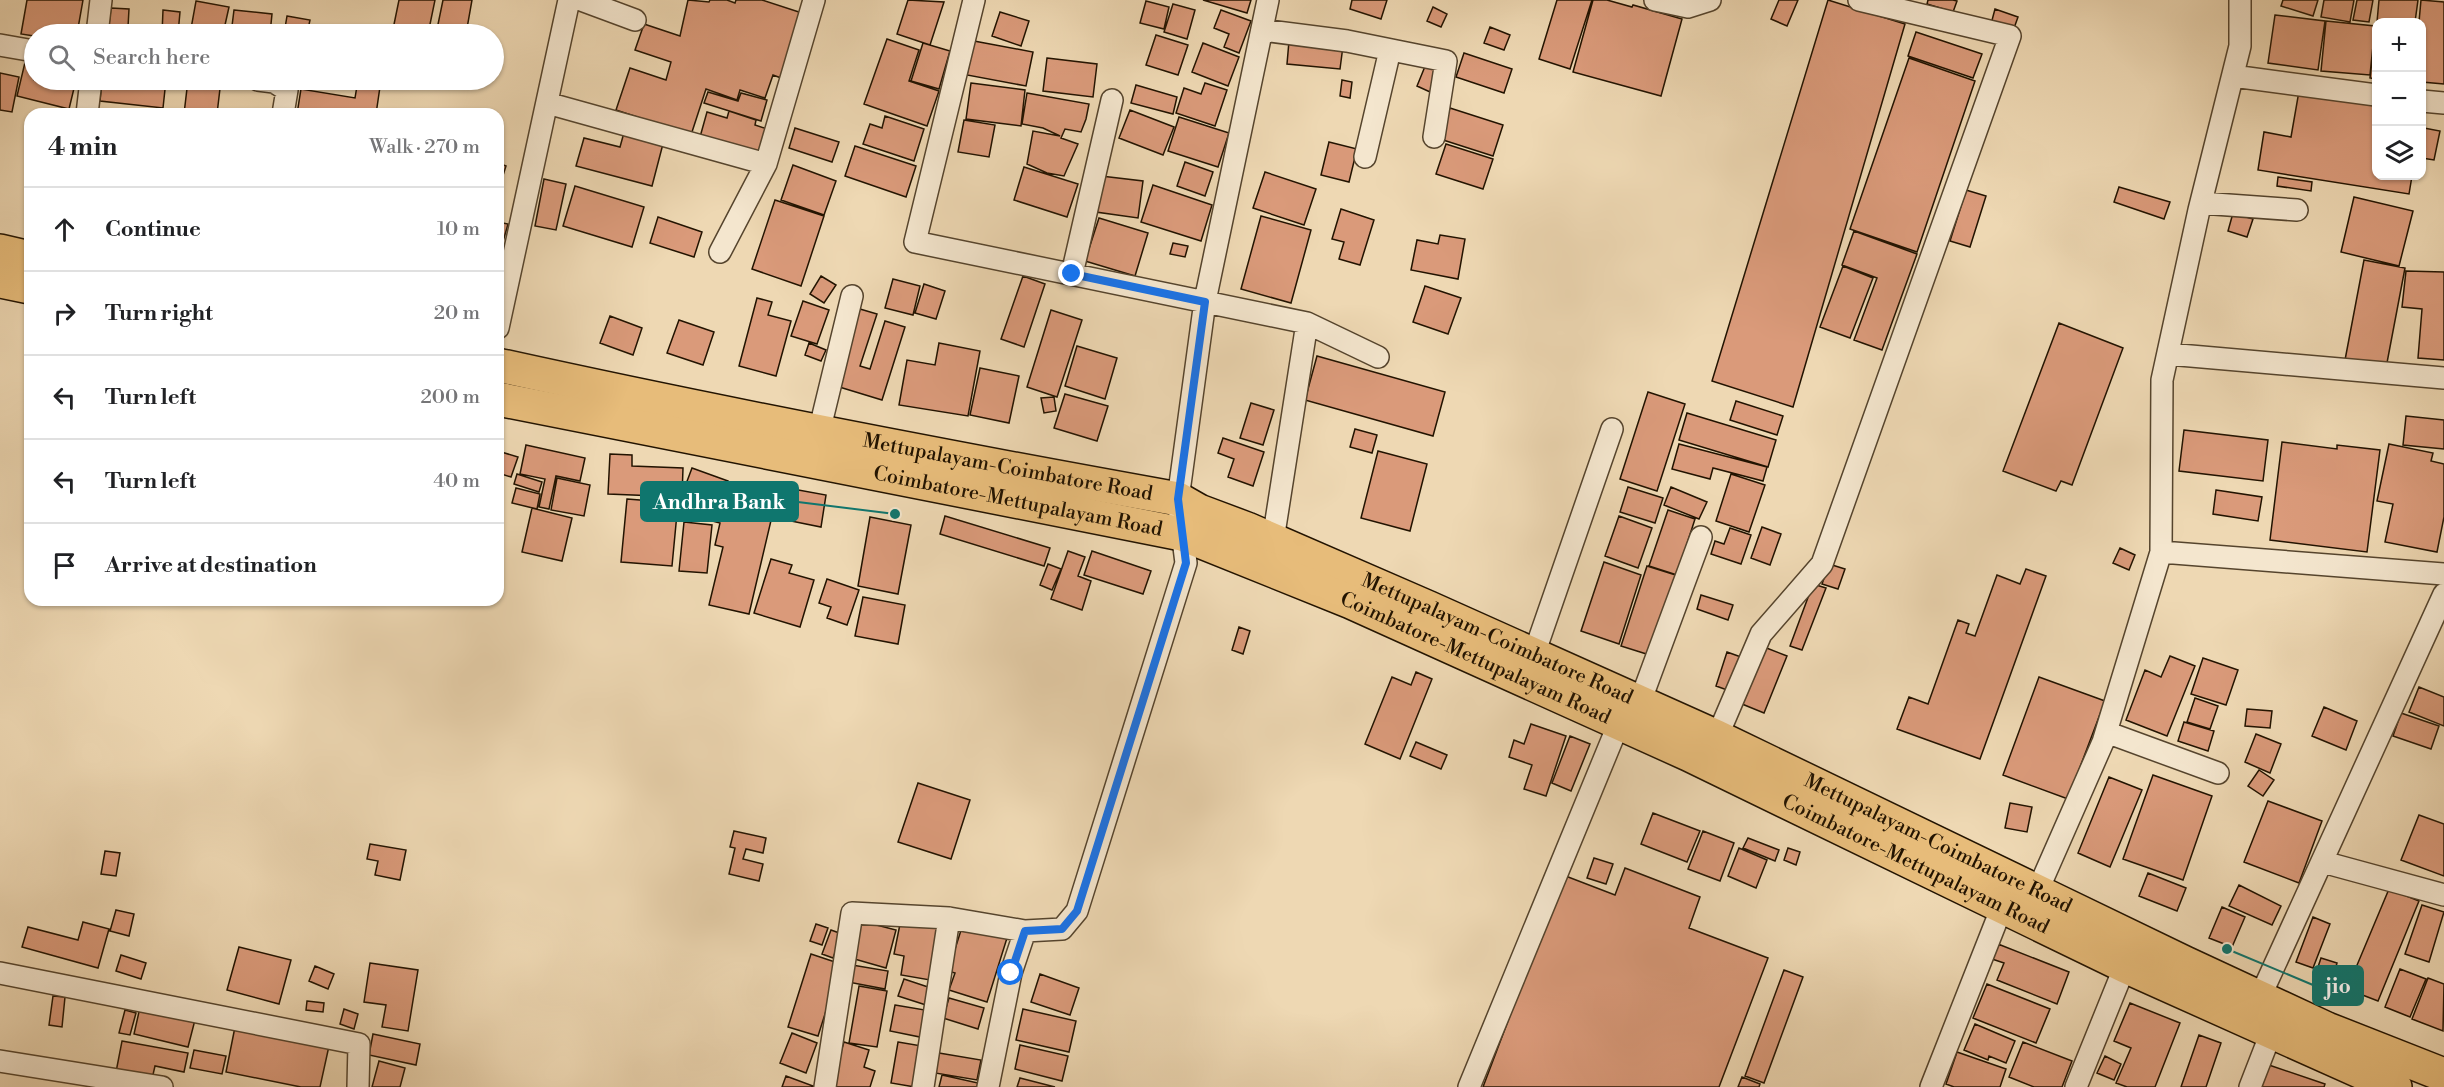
<!DOCTYPE html>
<html lang="en">
<head>
<meta charset="utf-8">
<style>
	:root { --surface:#fff; --page:#f2f2f2; --text:#202124; --muted:#757577; --line:#e0e0e0 }
	body { margin:0; font-family:"Libre Bodoni",serif; background:var(--page); color:var(--text) }
	.controls { position:absolute; right:18px; top:18px; display:grid; overflow:hidden; border-radius:12px; box-shadow:0 2px 4px #0004 }
	.controls button { width:54px; height:54px; display:grid; place-items:center; padding:0; border:0; border-bottom:2px solid var(--line); background:var(--surface); color:var(--text); font:30px sans-serif }
	.stop { position:absolute; width:18px; height:18px; margin:-14px; border:4px solid #1a73e8; border-radius:50%; background:#fff }
	.stop.end { background:#1a73e8; border-color:#fff; box-shadow:0 2px 6px #0008 }
	.list { margin:0; padding:0; list-style:none }
	h2 { display:flex; justify-content:space-between; align-items:center; height:78px; margin:0; padding:0 24px; font-size:26px }
	h2 small { font-size:20px; font-weight:400; color:var(--muted) }
	.list li { display:grid; grid-template-columns:39px 1fr auto; gap:18px; align-items:center; box-sizing:border-box; height:84px; padding:0 24px; border-top:2px solid var(--line) }
	.list b { display:block; font-size:22px; white-space:nowrap }
	.list em { font-size:20px; font-style:normal; color:var(--muted) }
	.icon { flex:none; width:33px; height:33px; fill:none; stroke:currentColor; stroke-width:2; stroke-linecap:round; stroke-linejoin:round }
	.map { position:relative; flex:none; width:2444px; height:1087px; overflow:hidden }
	.search { position:absolute; background:var(--surface); box-shadow:0 2px 4px #0004; left:24px; top:24px; width:480px; height:66px; display:flex; align-items:center; gap:15px; box-sizing:border-box; padding:0 21px; border-radius:33px; color:var(--muted); font-size:22px }
	.panel { position:absolute; background:var(--surface); box-shadow:0 2px 4px #0004; left:24px; top:108px; width:480px; height:498px; border-radius:18px }
	.map>svg:first-child { display:block }
</style>
</head>
<body>
<div class="map">
<svg width="2444" height="1087" viewBox="0 0 2444 1087">
	<rect width="100%" height="100%" fill="#eed8b3"/>
	<filter id="stains"><feTurbulence type="fractalNoise" baseFrequency=".00333" numOctaves="4"/><feColorMatrix values="0 0 0 0 .2 0 0 0 0 .09 0 0 0 0 .02 0 0 0 .5 -.17"/></filter>
	<radialGradient id="worn" r=".72"><stop offset=".6" stop-color="#630" stop-opacity="0"/><stop offset="1" stop-color="#630" stop-opacity=".3"/></radialGradient>
	<path fill="#da9a7a" stroke="#221300" stroke-width="1.5" d="M27,0H83L77,34L34,36L21,34Z
		M399,0H435L428,34H392Z
		M443,0H472L466,34H436Z
		M688,0L709,2L710,0H727L735,3L736,0H762L802,13L781,78L773,75L765,98L740,90L737,100L706,89L691,135L616,110L630,68L666,80L671,62L635,50L644,24L680,36Z
		M908,0L944,2L930,45L897,34Z
		M1203,0H1251L1247,13Z
		M1352,0H1387L1381,19L1350,9Z
		M1557,0H1592L1570,69L1539,59Z
		M1593,0H1607L1632,7L1633,5L1682,19L1661,96L1573,72Z
		M1779,0H1798L1787,26L1771,19Z
		M1828,0L1905,24L1793,407L1712,381Z
		M1928,0H1953L1957,1L1953,12L1927,4Z
		M2283,0H2318L2313,16L2281,6Z
		M2324,0H2354L2350,22L2321,17Z
		M2357,0H2373L2369,22L2353,20Z
		M2379,0H2418L2415,22H2377Z
		M2421,0L2444,2V84L2422,82V22H2419Z
		M196,1L229,7L223,34H190Z
		M1146,1L1169,7L1164,29L1140,23Z
		M1173,4L1195,10L1187,39L1164,32Z
		M1433,7L1447,14L1441,27L1427,21Z
		M111,8L129,9L128,27L109,25Z
		M1995,9L2018,17L2013,31L1991,24Z
		M163,10L180,12L178,34H162Z
		M234,10L272,14L270,34H231Z
		M1221,10L1251,21L1239,53L1224,47L1229,34L1214,28Z
		M1000,12L1029,21L1021,46L992,36Z
		M2275,15L2325,21L2318,70L2268,63Z
		M287,16L310,20L307,34H284Z
		M2326,21L2375,26L2370,75L2321,71Z
		M2376,26V79L2370,78Z
		M1490,27L1510,35L1504,50L1484,43Z
		M1916,32L1982,54L1973,78L1908,56Z
		M1156,35L1188,45L1178,75L1146,65Z
		M887,39L919,50L909,81L939,91L927,126L864,104Z
		M974,41L1033,52L1026,86L967,75Z
		M1289,41L1343,46L1340,69L1287,64Z
		M923,43L950,51L939,89L911,81Z
		M1203,43L1239,57L1228,86L1192,72Z
		M1464,53L1512,69L1504,93L1456,77Z
		M27,54L34,55V80H76L69,109L17,96Z
		M1047,58L1097,64L1093,97L1043,91Z
		M1909,58L1975,81L1917,252L1850,229Z
		M1426,64L1439,69L1430,92L1417,86Z
		M0,73L19,77L12,112L0,110Z
		M102,80H166L163,108L100,101Z
		M188,80H221L217,114H184Z
		M358,80H381L376,114H297L301,89L355,98Z
		M1342,80L1352,82L1350,98L1340,96Z
		M971,83L1025,90L1021,126L966,119Z
		M1205,83L1227,90L1215,126L1176,113L1184,88L1201,94Z
		M1136,85L1177,97L1173,114L1131,103Z
		M2299,91L2376,103V176H2412L2409,194L2258,170L2264,132L2291,137Z
		M708,92L738,101L741,93L767,100L761,121L704,103Z
		M1027,93L1089,104L1086,119L1081,132L1065,129L1061,138L1078,144L1064,176L1047,173L1027,164L1033,131L1060,136L1043,128L1022,124Z
		M1450,108L1503,125L1493,156L1440,139Z
		M1130,110L1174,127L1163,155L1119,138Z
		M729,111L756,120L755,125L770,130L762,156L700,137L707,112L727,118Z
		M885,116L924,129L914,161L863,144L870,124L882,128Z
		M1179,117L1229,133L1218,167L1168,151Z
		M964,120L995,125L989,157L958,152Z
		M795,128L839,142L832,162L789,148Z
		M2424,128L2440,131L2434,160L2422,158Z
		M625,129L664,140L652,186L576,166L584,138L620,147Z
		M1329,142L1357,149L1349,182L1321,175Z
		M1446,144L1493,159L1483,189L1436,174Z
		M855,146L916,166L906,197L845,176Z
		M1185,162L1213,172L1205,196L1177,186Z
		M498,163L506,166L500,185L498,184Z
		M793,165L836,181L824,215L781,200Z
		M1024,167L1078,184L1067,217L1014,200Z
		M1265,172L1316,189L1304,225L1253,208Z
		M1101,176L1143,181L1138,218L1096,212Z
		M2278,177L2312,182L2311,191L2277,186Z
		M544,179L566,184L556,230L535,226Z
		M1153,185L1212,205L1201,241L1141,222Z
		M575,186L644,207L632,247L563,226Z
		M2119,187L2170,202L2164,219L2114,202Z
		M1966,190L1986,196L1970,247L1950,241Z
		M2354,197L2413,211L2399,266L2341,252Z
		M775,200L824,216L801,286L752,269Z
		M1341,209L1374,220L1360,265L1339,259L1344,242L1332,239Z
		M2233,213L2253,219L2247,237L2228,231Z
		M1261,216L1311,230L1291,303L1241,289Z
		M658,217L702,232L694,257L650,243Z
		M1099,218L1148,233L1135,276L1085,261Z
		M498,222L508,224L502,245L498,244Z
		M1854,231L1917,254L1882,350L1854,340L1877,278L1842,265Z
		M1440,235L1465,239L1458,279L1411,270L1417,240L1438,244Z
		M1173,243L1188,246L1185,257L1170,254Z
		M2364,260L2405,268L2386,368L2345,360Z
		M1843,266L1873,278L1850,338L1820,327Z
		M2406,271L2444,272V360L2418,358L2422,309L2402,307Z
		M821,276L836,285L824,303L810,294Z
		M1023,276L1045,284L1024,347L1001,339Z
		M893,279L920,286L913,315L885,308Z
		M924,284L945,291L936,319L915,313Z
		M1425,286L1461,298L1448,334L1413,322Z
		M757,298L772,302L768,315L791,321L776,376L739,366Z
		M803,301L829,310L817,344L791,336Z
		M860,309L877,314L860,366L870,369L885,321L905,327L882,400L836,386Z
		M1051,310L1082,320L1057,397L1027,387Z
		M610,316L642,328L633,355L600,343Z
		M679,320L714,332L703,365L667,353Z
		M2059,323L2123,348L2072,485L2061,481L2056,491L2003,471Z
		M809,343L826,350L821,361L805,355Z
		M939,343L980,351L968,416L899,405L907,360L935,365Z
		M1077,346L1117,358L1105,399L1065,386Z
		M1317,356L1445,392L1433,436L1305,400Z
		M980,368L1019,376L1009,423L970,415Z
		M1648,392L1685,404L1657,491L1620,479Z
		M1065,394L1108,406L1097,441L1054,428Z
		M1054,397L1056,411L1044,413L1041,398Z
		M1736,401L1783,416L1777,435L1730,420Z
		M1251,403L1274,410L1263,445L1240,438Z
		M1687,413L1776,440L1768,467L1679,440Z
		M2406,416L2444,420V449L2403,445Z
		M1355,429L1377,435L1372,453L1350,447Z
		M2184,430L2268,440L2263,481L2179,471Z
		M1223,438L1264,452L1253,486L1228,477L1234,459L1218,453Z
		M2282,442L2337,449V445L2380,450L2367,552L2270,540Z
		M1679,444L1767,467L1763,481L1713,468L1710,479L1672,469Z
		M2389,444L2433,453L2431,461L2444,464V517L2437,552L2385,542L2393,504L2377,501Z
		M526,445L585,458L580,481L556,476L549,509L539,507L545,479L520,474Z
		M498,451L518,457L511,477L498,473Z
		M1378,451L1427,464L1410,531L1361,518Z
		M610,454L632,455V466L683,468L682,497L608,494Z
		M692,468L728,481L720,505L683,492Z
		M517,474L542,482L539,492L514,484Z
		M1731,474L1765,485L1749,532L1716,521Z
		M557,478L590,485L584,516L551,510Z
		M732,485L777,495L749,614L709,605L723,547L715,545L720,523L689,515L693,498L727,507Z
		M782,487L826,495L821,527L776,518Z
		M1628,487L1663,498L1655,523L1620,512Z
		M1671,487L1707,502L1699,519L1664,505Z
		M516,488L540,494L537,509L512,503Z
		M2216,490L2262,497L2258,521L2213,514Z
		M627,499L678,503L672,566L621,562Z
		M532,508L572,518L562,561L522,552Z
		M1668,510L1695,519L1677,575L1649,566Z
		M945,516L1050,548L1044,566L940,534Z
		M1619,516L1652,528L1638,568L1605,556Z
		M870,517L911,525L898,594L858,586Z
		M684,522L712,525L707,573L679,571Z
		M1762,527L1781,534L1770,565L1751,558Z
		M1730,528L1751,535L1741,564L1711,554L1715,541L1724,544Z
		M2120,548L2135,555L2129,570L2113,563Z
		M1068,551L1085,557L1078,576L1091,581L1082,610L1051,599Z
		M1092,551L1151,571L1143,594L1084,575Z
		M771,559L792,565L789,573L814,580L800,627L754,613Z
		M1604,562L1641,575L1619,644L1581,631Z
		M1048,564L1061,569L1052,590L1040,585Z
		M1829,564L1845,569L1838,589L1822,584Z
		M1647,566L1682,577L1656,657L1621,646Z
		M2026,569L2046,576L1980,759L1897,729L1909,697L1928,704L1958,620L1969,624L1966,633L1975,636L1997,575L2020,584Z
		M827,579L859,590L847,625L827,618L831,607L819,603Z
		M1813,584L1826,588L1802,650L1790,646Z
		M1701,595L1733,605L1728,620L1697,609Z
		M863,597L905,605L898,644L855,636Z
		M1239,627L1250,631L1243,654L1232,650Z
		M1764,647L1787,656L1764,713L1742,704Z
		M1727,652L1741,657L1730,691L1716,686Z
		M2170,656L2195,666L2167,736L2126,720L2145,670L2161,677Z
		M2203,658L2238,670L2226,705L2191,694Z
		M1416,672L1432,679L1400,759L1365,744L1392,677L1411,685Z
		M2039,677L2105,701L2068,799L2003,775Z
		M2419,687L2444,697V726L2409,712Z
		M2195,698L2218,706L2210,729L2187,722Z
		M2324,707L2357,721L2346,750L2312,736Z
		M2247,709L2272,711L2270,728L2245,726Z
		M2401,713L2439,726L2431,749L2393,736Z
		M2184,722L2214,731L2208,751L2178,741Z
		M1531,724L1566,736L1546,796L1524,789L1532,765L1509,757L1514,740L1524,744Z
		M2256,734L2281,744L2270,773L2245,762Z
		M1570,736L1590,744L1571,791L1552,783Z
		M1416,742L1447,755L1441,769L1410,756Z
		M2259,770L2274,780L2263,796L2248,786Z
		M2153,775L2212,796L2183,880L2123,859Z
		M2109,777L2142,790L2110,867L2078,853Z
		M918,783L970,800L951,859L898,842Z
		M2268,801L2322,821L2299,883L2244,862Z
		M2010,803L2032,807L2027,832L2005,828Z
		M1653,813L1700,831L1687,862L1641,844Z
		M2419,815L2444,824V876L2401,860Z
		M734,831L766,838L763,853L746,849L743,859L763,864L759,881L729,874L735,848L730,847Z
		M1703,831L1734,843L1720,881L1688,869Z
		M1748,838L1779,850L1775,861L1743,848Z
		M370,844L406,850L400,880L375,875L378,861L367,859Z
		M1739,848L1767,860L1756,888L1728,876Z
		M1788,848L1800,852L1796,865L1784,860Z
		M105,851L120,853L116,876L101,874Z
		M1594,858L1613,864L1606,884L1587,878Z
		M1625,868L1700,897L1689,928L1768,958L1719,1087H1483L1563,875L1615,895Z
		M2148,873L2186,888L2177,911L2139,896Z
		M2239,885L2281,906L2272,925L2229,906Z
		M2389,889L2419,901L2378,1001L2347,989Z
		M2422,905L2444,912L2429,962L2405,954Z
		M2222,907L2245,917L2232,947L2209,938Z
		M116,910L134,914L129,936L110,931Z
		M2313,917L2330,924L2313,968L2296,962Z
		M901,919L940,926L930,980L901,975L904,956L894,954Z
		M861,921L896,930L886,968L851,958Z
		M83,922L109,929L98,968L22,947L28,927L78,940Z
		M816,924L828,928L822,945L810,941Z
		M963,924L1007,938L987,1002L949,990L955,973L948,971Z
		M831,930L842,934L833,958L822,954Z
		M1998,944L2069,972L2057,1004L1997,980L2004,963L1992,959Z
		M239,947L291,960L279,1004L227,990Z
		M811,954L841,964L818,1036L788,1027Z
		M121,955L146,963L141,979L116,971Z
		M2321,958L2337,963L2333,977L2316,973Z
		M370,963L418,970L408,1031L382,1027L386,1005L364,1002Z
		M852,965L888,971L885,989L848,982Z
		M315,966L334,974L328,989L309,981Z
		M2400,969L2426,979L2410,1017L2385,1007Z
		M1784,970L1803,977L1764,1083L1745,1076Z
		M1040,974L1079,988L1070,1015L1031,1002Z
		M2428,978L2444,984L2443,1031L2412,1019Z
		M904,979L931,988L926,1005L898,996Z
		M1987,984L2050,1009L2036,1043L1973,1018Z
		M859,986L887,991L877,1047L849,1043Z
		M53,996L65,997L62,1027L49,1025Z
		M949,998L984,1008L978,1029L943,1018Z
		M307,1001L324,1003L323,1012L306,1010Z
		M141,1003L196,1016L188,1047L134,1034Z
		M2130,1003L2180,1023L2155,1087H2127L2116,1083L2131,1048L2114,1041Z
		M895,1005L925,1010L920,1037L890,1031Z
		M344,1009L358,1014L354,1029L340,1024Z
		M1023,1009L1076,1021L1069,1052L1016,1040Z
		M125,1010L136,1013L130,1035L119,1033Z
		M1975,1024L2015,1041L2006,1063L1989,1056L1988,1060L1964,1050Z
		M235,1027L329,1046L320,1087H301L226,1072Z
		M792,1033L817,1043L806,1073L780,1063Z
		M373,1034L420,1044L416,1065L369,1055Z
		M2199,1035L2221,1043L2206,1087H2181Z
		M122,1041L188,1053L184,1072L155,1066L152,1079L116,1072Z
		M844,1042L869,1050L864,1067L875,1071L870,1087H830Z
		M898,1042L922,1046L915,1087L891,1083Z
		M2023,1042L2072,1061L2062,1087H2034L2009,1077Z
		M1020,1045L1068,1056L1062,1081L1015,1069Z
		M194,1050L226,1056L222,1074L190,1068Z
		M1957,1052L2006,1069L2000,1087H1954L1946,1084Z
		M939,1053L981,1060L977,1080L935,1073Z
		M2105,1056L2121,1064L2114,1080L2097,1073Z
		M379,1061L405,1068L400,1087H372Z
		M2266,1064L2325,1084L2324,1087H2258Z
		M942,1075L978,1083L977,1087H939Z
		M786,1076L813,1086V1087H782Z
		M1742,1077L1760,1084L1759,1087H1738Z
		M1020,1078L1055,1087H1017Z"/>
	<g fill="none" stroke-linecap="round" stroke-linejoin="round">
		<g stroke="#55442d" stroke-width="24">
			<path id="street" d="M581,0L635,20
				M974,0L915,242L1307,323L1273,540
				M1655,0L1688,7L1710,0
				M1262,30L1347,41L1446,61L1434,137
				M97,34L101,0
				M0,45L34,51
				M2233,76L2376,95
				M258,80L274,82L287,90L283,114
				M2422,101L2444,103
				M547,103L766,164
				M87,114L91,80
				M1365,157L1390,50
				M2201,203L2297,210
				M720,252L766,164L814,0
				M1072,274L1112,100
				M1307,323L1378,357
				M498,328L569,0
				M2168,354L2444,378
				M819,432L852,296
				M2161,552L2444,574
				M1534,654L1612,429
				M1640,702L1701,537
				M2106,732L2218,773
				M1717,737L1761,634L1822,564L2010,36L1859,0
				M2323,862L2444,895
				M2037,892L2103,742L2161,552L2162,380L2199,210L2240,46V0
				M0,973L359,1044L358,1087
				M2260,997L2444,594
				M0,1061L162,1087
				M825,1087L852,913L949,918L1025,931
				M923,1087L949,918
				M988,1087L1011,973L1025,931L1062,929L1077,911L1186,563L1178,499L1205,301L1268,0
				M1469,1087L1619,723
				M1931,1087L2002,907
				M2076,1087L2125,966
				M2250,1087L2271,1033"/>
		</g>
		<g stroke="#221300" stroke-width="36">
			<g id="highway">
				<path d="M0,251L30,258"/>
				<path d="M0,281L30,287"/>
				<path id="s1" d="M498,365C724,415 950,458 1178,499L1199,511L1247,529L1429,608L1717,737L2185,963L2327,1029L2444,1075"/>
				<path id="s2" d="M498,399L1182,534L1351,602L1688,754L2125,966L2395,1087"/>
			</g>
		</g>
		<use href="#street" stroke="#f4e6ce" stroke-width="21"/>
		<use href="#highway" stroke="#e7bc7a" stroke-width="33"/>
	</g>
	<g fill="none" stroke-linecap="round" stroke-linejoin="round">
		<path stroke="#1a73e8" stroke-width="8" d="M1011,973L1025,931L1062,929L1077,911L1186,563L1178,499L1205,302L1072,274"/>
	</g>
	<g text-anchor="middle" dominant-baseline="central" stroke-width="5" stroke-linejoin="round" paint-order="stroke">
		<g font-size="20" fill="#221300" stroke="#f4e6ce">
			<text stroke="none"><textPath href="#s1" startOffset="520">Mettupalayam-Coimbatore Road</textPath></text>
			<text stroke="none"><textPath href="#s2" startOffset="530">Coimbatore-Mettupalayam Road</textPath></text>
			<text stroke="none"><textPath href="#s1" startOffset="1042">Mettupalayam-Coimbatore Road</textPath></text>
			<text stroke="none"><textPath href="#s2" startOffset="1016">Coimbatore-Mettupalayam Road</textPath></text>
			<text stroke="none"><textPath href="#s1" startOffset="1528">Mettupalayam-Coimbatore Road</textPath></text>
			<text stroke="none"><textPath href="#s2" startOffset="1502">Coimbatore-Mettupalayam Road</textPath></text>
		</g>
	</g>
	<path fill="none" stroke="#0f766e" stroke-width="2" d="M895 514L798 502M2227 949L2313 985"/>
	<g fill="#0f766e" stroke="#f4e6ce" stroke-width="2">
		<circle cx="895" cy="514" r="6"/>
		<circle cx="2227" cy="949" r="6"/>
	</g>
	<g fill="#0f766e" stroke="#0f766e" stroke-width="2">
		<rect x="641" y="482" width="157" height="39" rx="6"/>
		<rect x="2313" y="966" width="50" height="39" rx="6"/>
	</g>
	<g font-size="21" text-anchor="middle" font-weight="bold" fill="#fff">
		<text x="719" y="509">Andhra Bank</text>
		<text x="2338" y="993">jio</text>
	</g>
	<rect width="100%" height="100%" filter="url(#stains)"/>
	<rect width="100%" height="100%" fill="url(#worn)"/>
</svg>
<div class="controls">
<button>+</button>
<button>−</button>
<button><svg class="icon" aria-label="layers" viewBox="0 0 24 24"><path d="M12 4l9 5-9 5-9-5zM3 14l9 5 9-5"/></svg></button>
</div>
<div class="stop" style="left:1011px;top:973px"></div>
<div class="stop end" style="left:1072px;top:274px"></div>
<div class="search"><svg class="icon" aria-label="search" viewBox="0 0 24 24"><circle cx="10" cy="10" r="6"/><path d="M15 15l6 6"/></svg>Search here</div>
<section class="panel">
<h2>4 min<small>Walk · 270 m</small></h2>
<ul class="list">
<li><svg class="icon" aria-label="ahead" viewBox="0 0 24 24"><path d="M12 20V5M6 11l6-6 6 6"/></svg><div><b>Continue</b></div><em>10 m</em></li>
<li><svg class="icon" aria-label="right" viewBox="0 0 24 24"><path d="M7 20v-9h11M14 6l5 5-5 5"/></svg><div><b>Turn right</b></div><em>20 m</em></li>
<li><svg class="icon" aria-label="left" viewBox="0 0 24 24"><path d="M17 20v-9H6M10 6l-5 5 5 5"/></svg><div><b>Turn left</b></div><em>200 m</em></li>
<li><svg class="icon" aria-label="left" viewBox="0 0 24 24"><path d="M17 20v-9H6M10 6l-5 5 5 5"/></svg><div><b>Turn left</b></div><em>40 m</em></li>
<li><svg class="icon" aria-label="arrive" viewBox="0 0 24 24"><path d="M6 21V4h12l-3 4 3 4H6"/></svg><div><b>Arrive at destination</b></div></li>
</ul>
</section>
</div>
</body>
</html>
